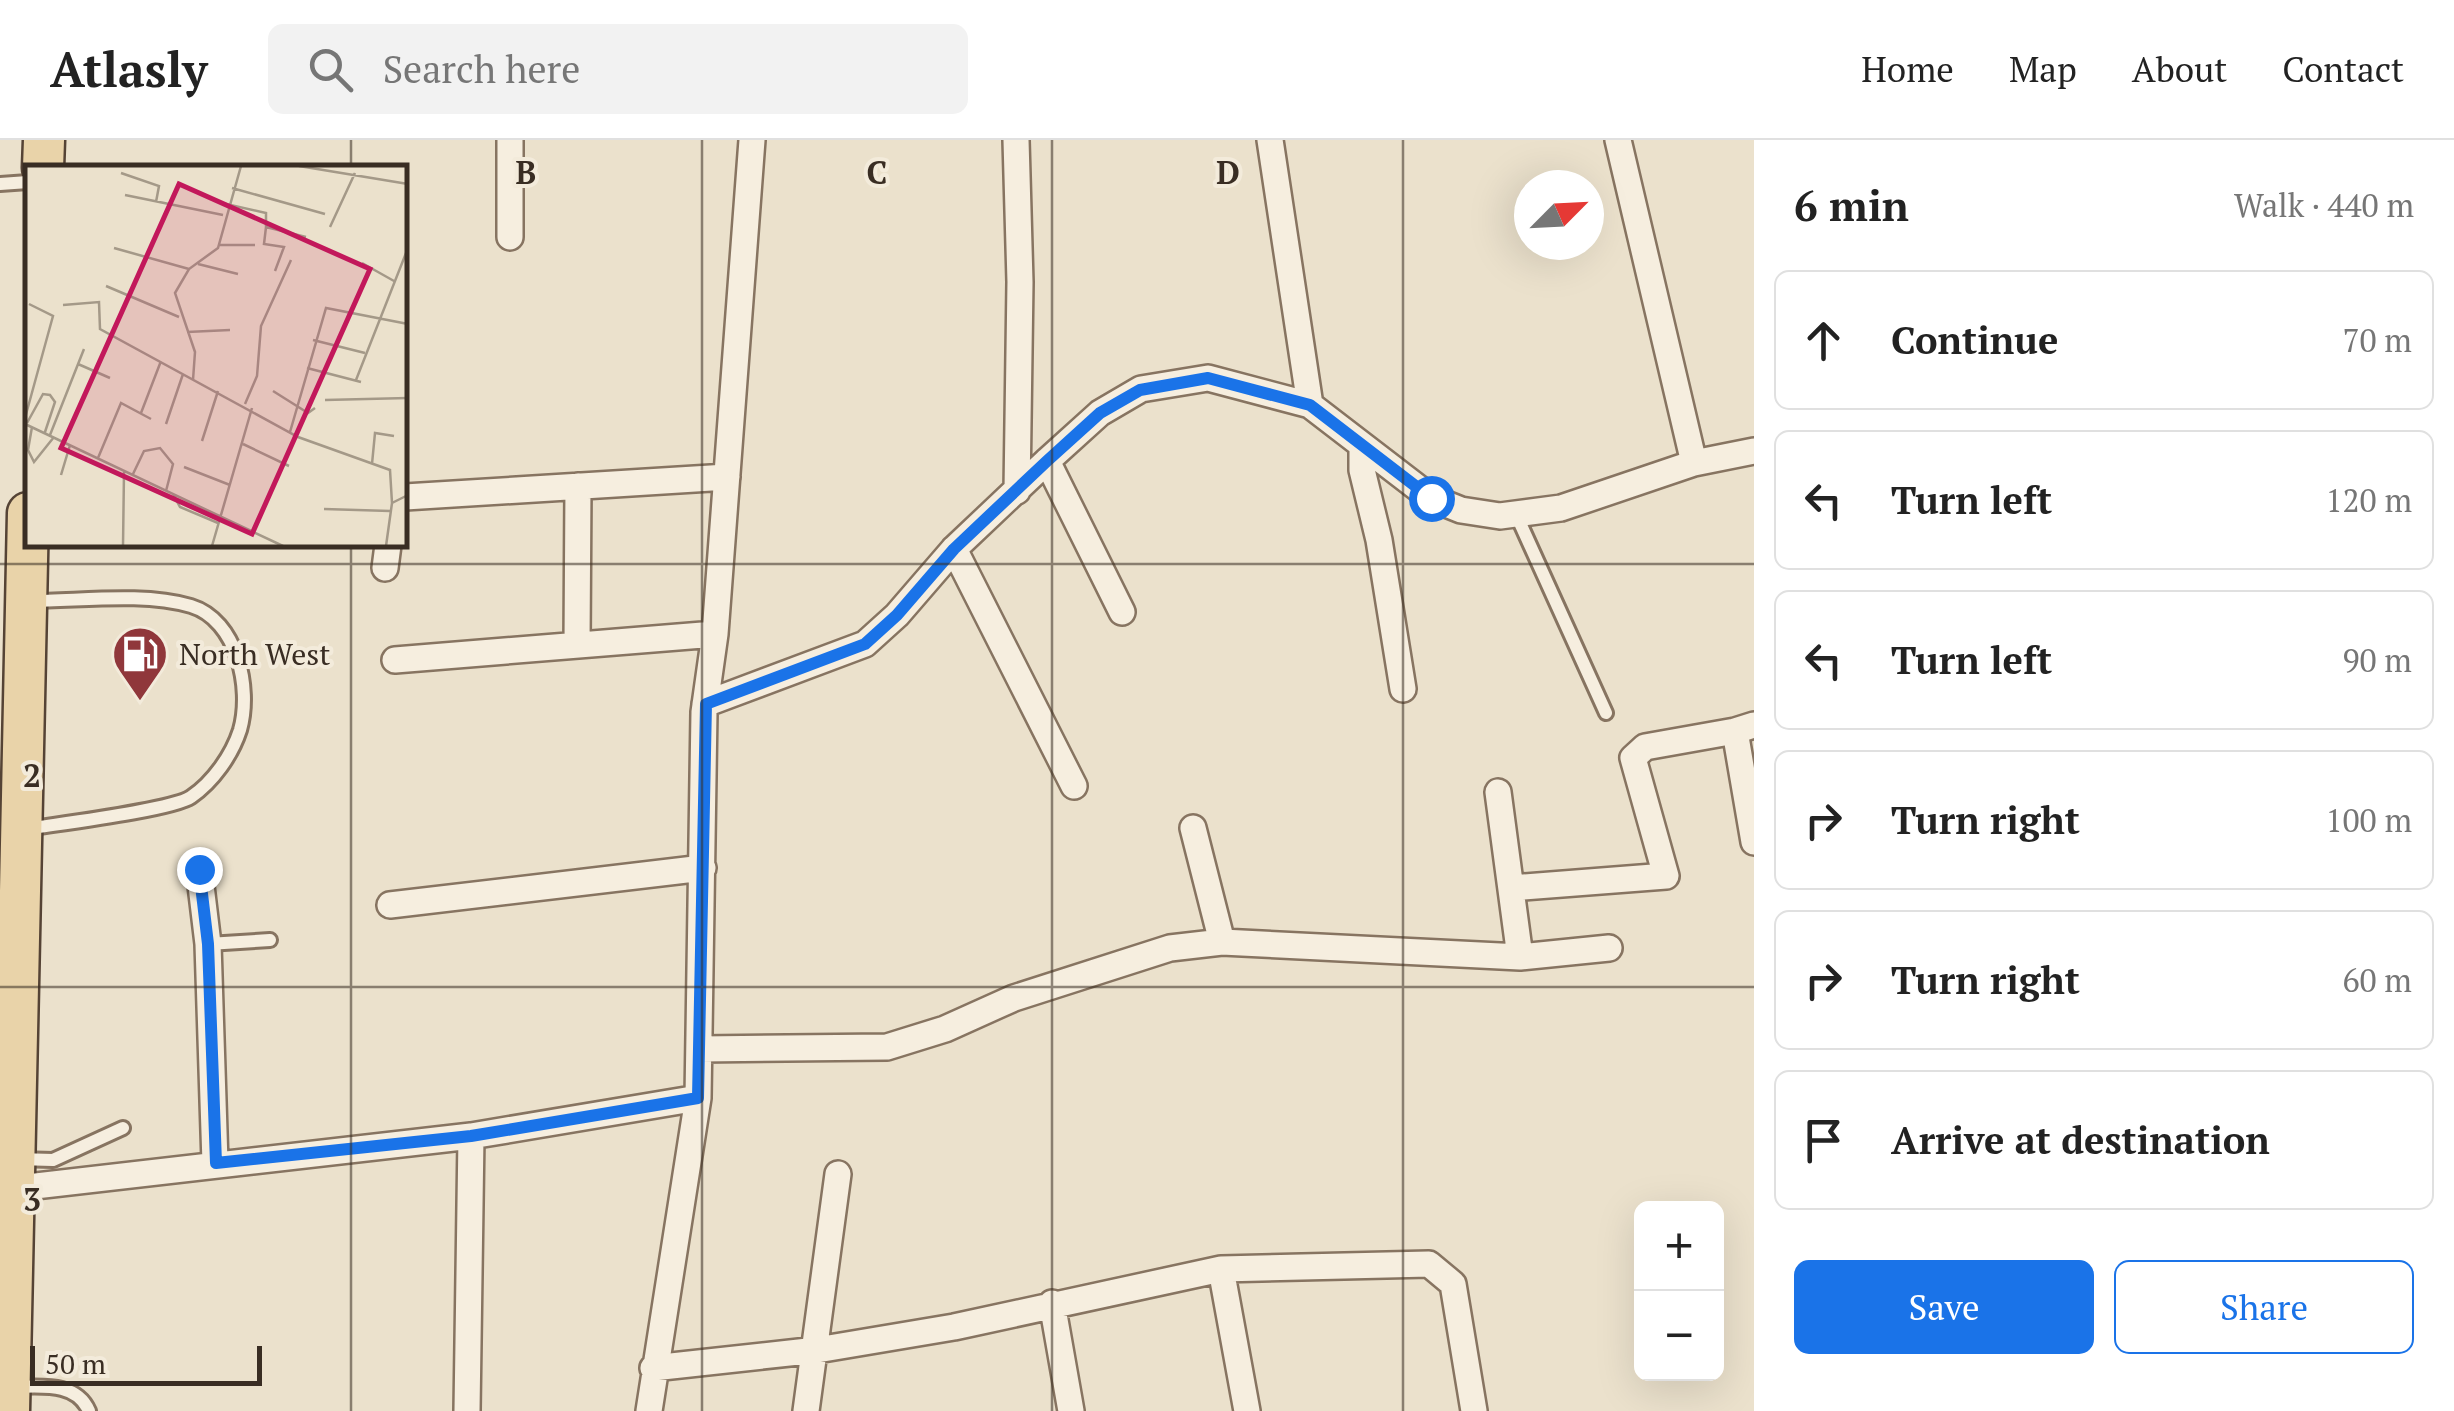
<!DOCTYPE html>
<html lang="en">
<head>
<meta charset="utf-8">
<style>
	:root { --surface:#fff; --page:#f2f2f2; --text:#222; --muted:#767676; --line:#e0e0e0; --accent:#1a73e8 }
	body { margin:0; font-family:"PT Serif",serif; background:var(--page); color:var(--text) }
	.controls { position:absolute; right:30px; bottom:30px; display:grid; overflow:hidden; border-radius:15px; box-shadow:0 10px 40px #0002 }
	.controls button { width:90px; height:90px; display:grid; place-items:center; padding:0; border:0; border-bottom:2px solid var(--line); background:var(--surface); color:var(--text); font:50px sans-serif }
	.compass { position:absolute; left:1514px; top:30px; width:90px; height:90px; border-radius:50%; background:var(--surface); box-shadow:0 10px 40px #0002; rotate:66deg }
	.scale { position:absolute; left:30px; bottom:25px; width:232px; box-sizing:border-box; padding-left:10px; border:5px solid #392d23; border-top:0; font-size:28px; line-height:35px; white-space:nowrap; color:#392d23; -webkit-text-stroke:8px #f3ebdb; paint-order:stroke }
	.stop { position:absolute; width:30px; height:30px; margin:-22px; border:8px solid #1a73e8; border-radius:50%; background:#fff }
	.stop.end { background:#1a73e8; border-color:#fff; box-shadow:0 2px 10px #0008 }
	.list { margin:0; padding:0; list-style:none }
	h2 { display:flex; justify-content:space-between; align-items:center; height:130px; margin:0; padding:0 40px; font-size:42px }
	h2 small { font-size:32px; font-weight:400; color:var(--muted) }
	.list li { display:grid; grid-template-columns:65px 1fr auto; gap:30px; align-items:center; box-sizing:border-box; height:140px; margin:0 20px 20px; padding:0 20px; border:2px solid var(--line); border-radius:15px }
	.list b { display:block; font-size:38px; white-space:nowrap }
	.list em { font-size:32px; font-style:normal; color:var(--muted) }
	.actions { display:flex; gap:20px; padding:30px 40px }
	.actions a { flex:1; padding:22px 0; border:2px solid var(--accent); border-radius:15px; text-align:center; font-size:35px; color:var(--accent) }
	.actions .main { background:var(--accent); color:#fff }
	.icon { flex:none; width:55px; height:55px; fill:none; stroke:currentColor; stroke-width:2; stroke-linecap:round; stroke-linejoin:round }
	.map { position:relative; flex:none; width:1754px; height:1271px; overflow:hidden }
	header { display:flex; align-items:center; gap:60px; box-sizing:border-box; height:140px; padding:0 50px; background:var(--surface); border-bottom:2px solid var(--line) }
	header strong { font-size:48px }
	nav { display:flex; gap:55px; margin-inline-start:auto; font-size:35px }
	.search { width:700px; height:90px; background:var(--page); display:flex; align-items:center; gap:25px; box-sizing:border-box; padding:0 35px; border-radius:15px; color:var(--muted); font-size:38px }
	main { display:flex }
	aside { flex:1; background:var(--surface) }
	.map>svg:first-child { display:block }
</style>
</head>
<body>
<header>
<strong>Atlasly</strong>
<div class="search"><svg class="icon" aria-label="search" viewBox="0 0 24 24"><circle cx="10" cy="10" r="6"/><path d="M15 15l6 6"/></svg>Search here</div>
<nav><a>Home</a><a>Map</a><a>About</a><a>Contact</a></nav>
</header>
<main>
<div class="map">
<svg width="1754" height="1271" viewBox="0 0 1754 1271">
	<rect width="100%" height="100%" fill="#ebe1cc"/>
	<g fill="none" stroke-linecap="round" stroke-linejoin="round">
		<g stroke="#877461" stroke-width="18">
			<path id="service" d="M0,44L28,42
				M1516,374L1606,573
				M26,689C56,684 172,670 191,657C213,642 232,615 240,590C252,548 237,480 191,466C142,452 81,461 30,461
				M208,804L270,800
				M17,1019L53,1020L123,988
				M12,1247C40,1247 76,1241 89,1271"/>
		</g>
		<g stroke="#877461" stroke-width="30">
			<path id="minor" d="M1016,0L1020,142L1017,351
				M1270,0L1310,265
				M1618,0L1694,323
				M510,97V0
				M1362,306V330L1379,400L1403,549
				M1047,321L1122,472
				M405,357L727,337
				M954,409L1074,646
				M385,428L388,405
				M577,505L578,346
				M395,520L715,494
				M705,564L865,504L897,475L954,409L1047,321L1100,273L1141,249L1208,238L1310,265L1431,358L1461,370L1500,376L1561,368L1694,323L1754,311
				M1754,585L1735,591L1754,702
				M1498,652L1520,817
				M1193,688L1222,802
				M199,729L208,804L215,1023
				M1511,748L1666,736L1633,618L1645,607L1735,591
				M390,765L703,728
				M700,909L887,907L945,889L1014,858L1170,808L1222,802L1520,817L1609,808
				M0,1050L471,996L698,958
				M1221,1129L1247,1271
				M1052,1163L1071,1271
				M653,1228L817,1210L954,1187L1221,1129L1429,1124L1453,1144L1474,1271
				M467,1271L471,996
				M649,1271L698,958L704,572L715,494L752,0
				M806,1271L838,1034"/>
		</g>
		<g stroke="#554335" stroke-width="45">
			<path id="primary" d="M43,28L44,0
				M9,1271L28,373"/>
		</g>
		<use href="#service" stroke="#f6eedf" stroke-width="12"/>
		<use href="#minor" stroke="#f6eedf" stroke-width="25"/>
		<use href="#primary" stroke="#e9d3a9" stroke-width="40"/>
	</g>
	<g fill="none" stroke-linecap="round" stroke-linejoin="round">
		<path stroke="#1a73e8" stroke-width="12" d="M199,729L208,804L216,1023L471,996L698,958L706,564L865,504L897,475L954,409L1047,321L1100,273L1140,250L1208,238L1310,265L1431,358"/>
	</g>
	<path fill="none" stroke="#392d23" stroke-width="2.5" stroke-opacity="0.55" d="M351,0V28M702,0V1271M1052,0V1271M1403,0V1271M351,405V1271M0,424H1754M0,847H1754"/>
	<defs>
		<g id="fuel-pin" transform="scale(2.875)"><path d="M0 17L-7.5 6A9.5 9.5 0 1 1 7.5 6Z" fill="#90373b" stroke="#f3ebdb"/><path d="M-5.5-6h7V0h2V4h1.3V-2.5L3-4.5l.8-.8L6-3V5H2.5V1h-1V6h-7ZM-4.2-4.7v3.2H.2V-4.7Z" fill="#fff"/></g>
	</defs>
	<g fill-rule="evenodd">
		<use href="#fuel-pin" x="140" y="514"/>
	</g>
	<g text-anchor="middle" dominant-baseline="central" stroke-width="8" stroke-linejoin="round" paint-order="stroke">
		<g font-size="30" fill="#392d23" stroke="#f3ebdb" text-anchor="start">
			<text x="179" y="514">North West</text>
		</g>
	</g>
	<g transform="translate(25 25)">
		<rect width="382" height="382" fill="#ebe1cc"/>
		<path fill="none" stroke="#a49988" stroke-width="2.5" d="M274,1L383,19M96,8L134,21L131,37M207,23L300,49M100,30L198,50M201,39L241,48V62L281,72M241,62L239,79L259,82L250,106M305,62L330,8M194,80H230M89,83L164,104M337,98L369,116M173,99L213,109M81,121L154,152M38,140L74,137L75,164L273,272L365,305L367,338M162,167L205,165M288,175L340,188M53,199L85,213M282,203L336,217M168,215L170,187L150,128L164,104L193,83L216,1M331,215L383,83M248,226L283,248L290,243M300,235L383,233M220,239L232,211L236,161L266,95M116,248L136,196M0,253L28,151L4,139M2,258L18,229L25,230L30,237L20,267M0,259L258,381M141,259L158,209M7,262L3,285L9,297L29,272M265,267L301,143L383,159M25,270L59,184M177,276L193,226M218,279L264,301M73,293L96,238L126,254M347,299L350,268L369,271M159,302L205,320M108,309L119,286L135,283L148,299L141,326M36,310L45,280M148,329L155,342L193,358M299,344L365,346M98,381L99,307M187,381L227,243M361,381L367,338L383,330"/>
		<path fill="#c2185b" fill-opacity="0.15" stroke="#c2185b" stroke-width="5" d="M154,19L345,104L227,369L36,283Z"/>
		<rect width="382" height="382" fill="none" stroke="#392d23" stroke-width="5"/>
	</g>
	<g font-size="32" text-anchor="middle" font-weight="bold" fill="#392d23" stroke="#f3ebdb" stroke-width="8" stroke-linejoin="round" paint-order="stroke">
		<text x="526" y="44">B</text>
		<text x="877" y="44">C</text>
		<text x="1228" y="44">D</text>
		<text x="32" y="647">2</text>
		<text x="32" y="1071">3</text>
	</g>
</svg>
<div class="controls">
<button>+</button>
<button>−</button>
</div>
<svg class="compass" viewBox="-18 -18 36 36"><path d="M0-13l5 13h-10z" fill="#e53935"/><path d="M0 13l5-13h-10z" fill="#767676"/></svg>
<div class="scale">50 m</div>
<div class="stop" style="left:1431px;top:358px"></div>
<div class="stop end" style="left:199px;top:729px"></div>
</div>
<aside>
<h2>6 min<small>Walk · 440 m</small></h2>
<ul class="list">
<li><svg class="icon" aria-label="ahead" viewBox="0 0 24 24"><path d="M12 20V5M6 11l6-6 6 6"/></svg><div><b>Continue</b></div><em>70 m</em></li>
<li><svg class="icon" aria-label="left" viewBox="0 0 24 24"><path d="M17 20v-9H6M10 6l-5 5 5 5"/></svg><div><b>Turn left</b></div><em>120 m</em></li>
<li><svg class="icon" aria-label="left" viewBox="0 0 24 24"><path d="M17 20v-9H6M10 6l-5 5 5 5"/></svg><div><b>Turn left</b></div><em>90 m</em></li>
<li><svg class="icon" aria-label="right" viewBox="0 0 24 24"><path d="M7 20v-9h11M14 6l5 5-5 5"/></svg><div><b>Turn right</b></div><em>100 m</em></li>
<li><svg class="icon" aria-label="right" viewBox="0 0 24 24"><path d="M7 20v-9h11M14 6l5 5-5 5"/></svg><div><b>Turn right</b></div><em>60 m</em></li>
<li><svg class="icon" aria-label="arrive" viewBox="0 0 24 24"><path d="M6 21V4h12l-3 4 3 4H6"/></svg><div><b>Arrive at destination</b></div></li>
</ul>
<div class="actions"><a class="main">Save</a><a>Share</a></div>
</aside>
</main>
</body>
</html>
